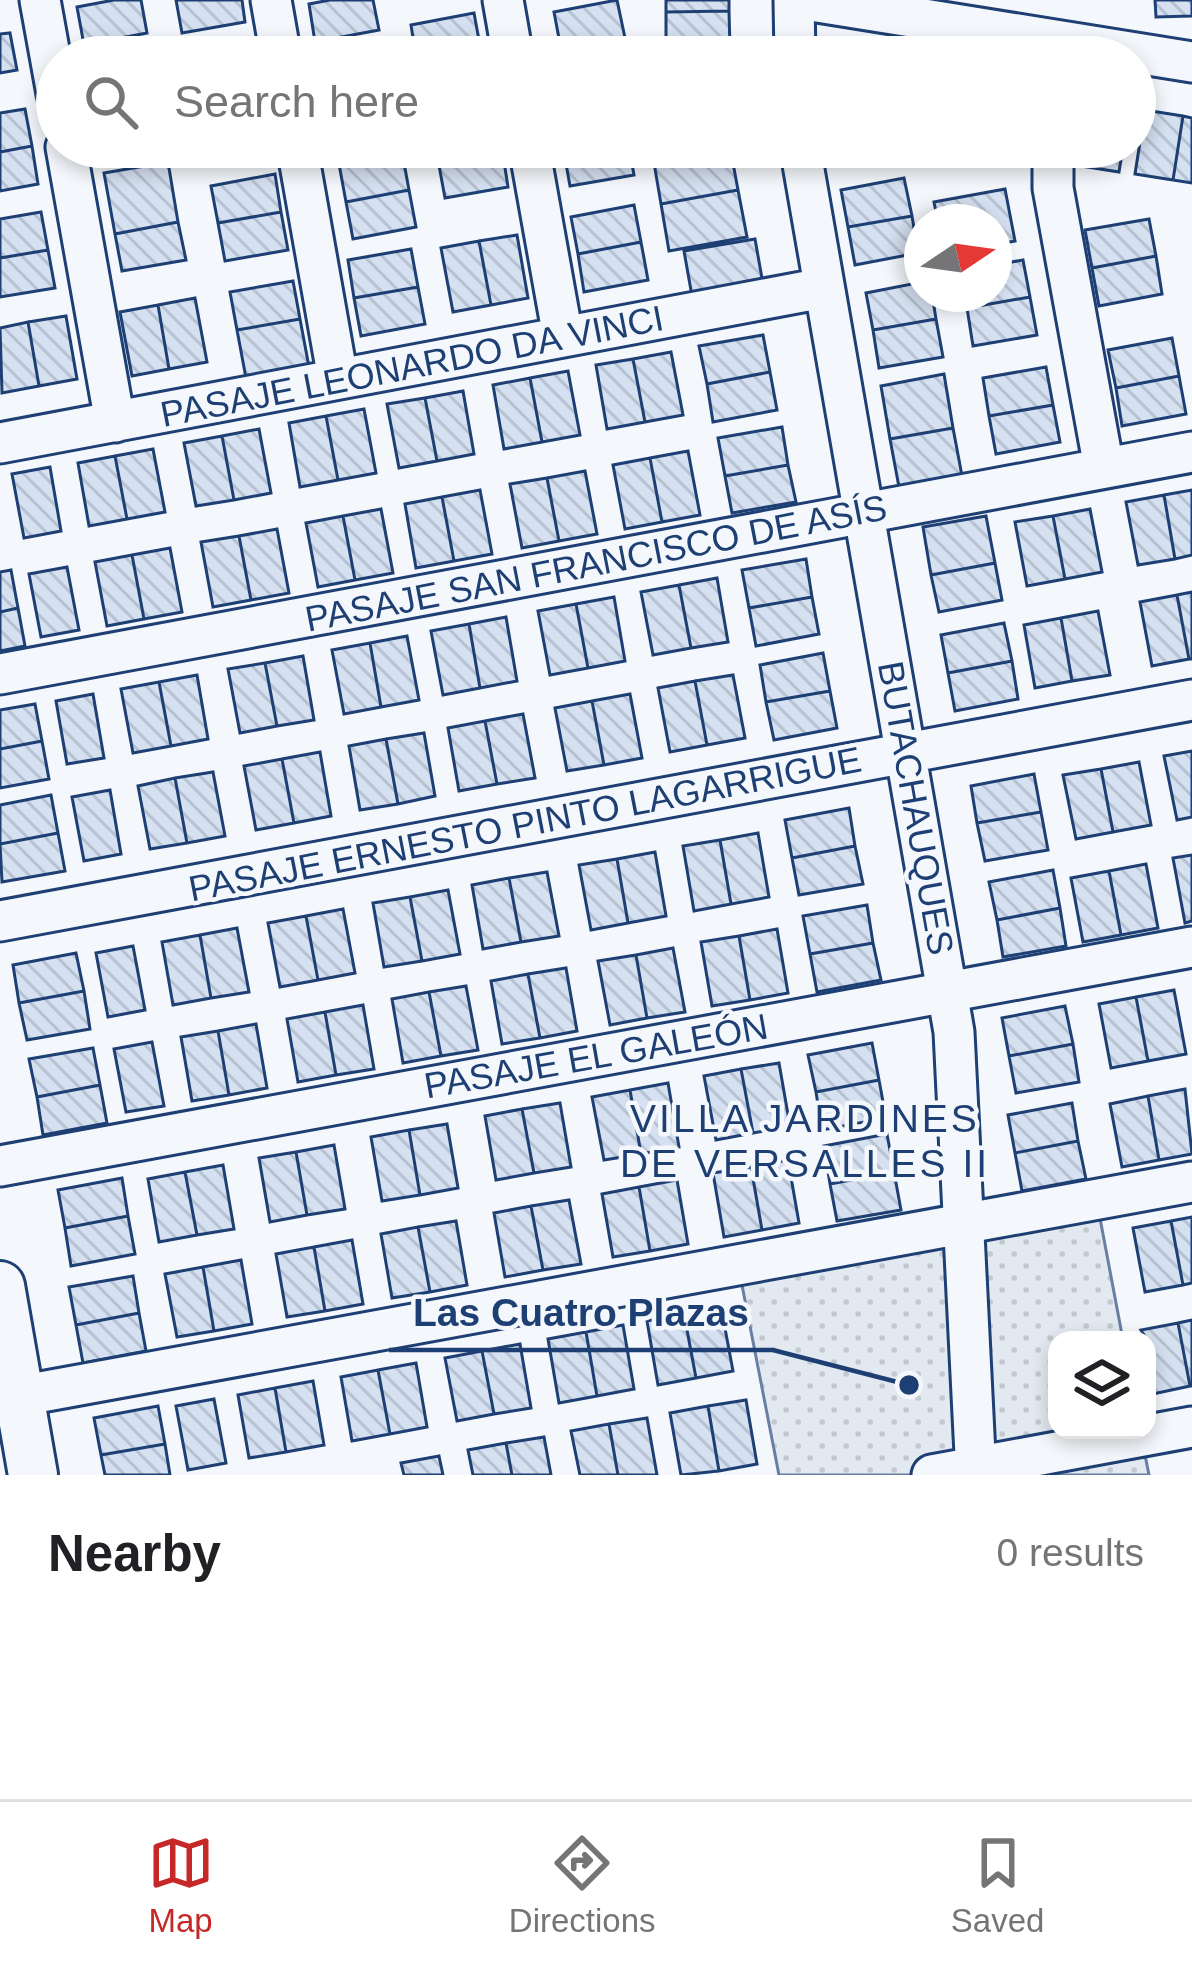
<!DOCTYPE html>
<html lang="en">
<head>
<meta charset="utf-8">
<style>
	:root { --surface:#fff; --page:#f6f6f6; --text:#202124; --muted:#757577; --line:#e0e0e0; --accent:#c62828 }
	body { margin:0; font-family:Helvetica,sans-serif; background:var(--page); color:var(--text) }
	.controls { position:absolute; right:36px; bottom:36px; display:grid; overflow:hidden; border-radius:24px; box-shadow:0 6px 18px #0003 }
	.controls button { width:108px; height:108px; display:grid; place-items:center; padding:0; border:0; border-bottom:3px solid var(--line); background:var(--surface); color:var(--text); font:60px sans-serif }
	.compass { position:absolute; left:904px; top:204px; width:108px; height:108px; border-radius:50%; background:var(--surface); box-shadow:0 6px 18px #0003; rotate:77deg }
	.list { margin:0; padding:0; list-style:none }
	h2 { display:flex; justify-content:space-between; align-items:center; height:156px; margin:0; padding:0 48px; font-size:51px }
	h2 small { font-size:39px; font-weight:400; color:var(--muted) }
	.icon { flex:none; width:66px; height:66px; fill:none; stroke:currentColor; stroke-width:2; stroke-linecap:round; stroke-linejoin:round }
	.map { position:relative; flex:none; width:1192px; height:1475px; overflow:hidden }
	.search { position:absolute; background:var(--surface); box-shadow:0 6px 18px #0003; left:36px; right:36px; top:36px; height:132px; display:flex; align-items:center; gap:30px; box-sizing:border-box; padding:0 42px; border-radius:66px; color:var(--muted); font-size:45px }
	.sheet { height:324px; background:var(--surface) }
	nav { display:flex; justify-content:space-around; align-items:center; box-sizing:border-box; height:168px; border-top:3px solid var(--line); background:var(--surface); font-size:33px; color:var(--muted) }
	nav a { display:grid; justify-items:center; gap:6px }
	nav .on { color:var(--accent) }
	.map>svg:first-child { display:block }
</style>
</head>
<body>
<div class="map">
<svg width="1192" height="1475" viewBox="0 0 1192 1475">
	<defs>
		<pattern id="park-dots" width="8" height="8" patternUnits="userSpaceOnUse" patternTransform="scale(3)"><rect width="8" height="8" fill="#e3e9f0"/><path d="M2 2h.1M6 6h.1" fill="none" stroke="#c2c9d1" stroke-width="1.8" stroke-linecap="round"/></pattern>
		<pattern id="building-back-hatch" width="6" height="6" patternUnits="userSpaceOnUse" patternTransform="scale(3)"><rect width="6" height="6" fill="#d5e0f0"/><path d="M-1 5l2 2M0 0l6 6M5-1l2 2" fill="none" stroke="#b6c1d1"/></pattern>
	</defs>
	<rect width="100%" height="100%" fill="#f4f7fb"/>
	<path fill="url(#park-dots)" stroke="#687fa3" stroke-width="3" d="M1099,1213L1123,1340H1057V1430H1140L1149,1475H779L741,1280Z"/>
	<path fill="url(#building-back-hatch)" stroke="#1d3f73" stroke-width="3" d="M114,0H141L147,33L84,45L77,7Z
		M176,0H242L245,22L182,33Z
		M330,0H373L379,30L315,42L309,4Z
		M617,0L625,38L561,49L554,12Z
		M666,0H729V11L666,12Z
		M1155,0H1192V16L1156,17Z
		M729,11L730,49L666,50V12Z
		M474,13L481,51L416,57L411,25Z
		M10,33L17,70L0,73V34Z
		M625,38L628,57H562L561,49Z
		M25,109L32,146L0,152V113Z
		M1145,110L1183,116L1173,180L1135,174Z
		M1183,116L1192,118V183L1173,180Z
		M32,146L38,184L0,191V152Z
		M436,147H502V149L438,160Z
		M563,147H629L634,175L570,186Z
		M710,147H730L738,190L661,204L653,157Z
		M1084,147H1123L1119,172L1081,166Z
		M502,149L508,187L445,198L438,160Z
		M402,152L409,190L346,202L339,164Z
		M168,162L178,222L115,234L104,173Z
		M275,174L281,212L218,223L211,186Z
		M904,178L912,216L848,227L841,190Z
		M1005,189L1015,241L994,245V222H938L934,202Z
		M409,190L416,227L353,239L346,202Z
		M738,190L747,237L669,251L661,204Z
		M634,205L641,242L578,254L571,217Z
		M41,212L48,250L0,258V219Z
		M281,212L288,250L225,261L218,223Z
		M912,216L918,253L855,265L848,227Z
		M1149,219L1156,256L1092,268L1085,230Z
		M178,222L186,260L122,271L115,234Z
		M517,235L528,298L491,305L479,241Z
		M755,239L763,284L692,296L684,251Z
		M479,241L491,305L453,312L441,248Z
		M641,242L648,280L584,292L578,254Z
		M411,249L418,287L354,298L348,260Z
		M48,250L55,288L0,297V258Z
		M1156,256L1162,294L1099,306L1092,268Z
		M1023,260L1030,297L967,308L964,294H994V265Z
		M293,281L300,319L237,330L230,292Z
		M922,282V294H932L936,319L873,330L866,293Z
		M418,287L425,324L361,336L354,298Z
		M1030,297L1037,335L973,346L967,308Z
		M195,298L207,362L169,369L158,305Z
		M158,305L169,369L132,376L120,312Z
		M66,316L77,379L39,386L28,322Z
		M300,319L309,367L246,378L237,330Z
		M936,319L943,357L879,368L873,330Z
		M28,322L39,386L2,393L0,328Z
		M763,335L770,372L707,384L699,346Z
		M1172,338L1179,376L1116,388L1108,350Z
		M671,352L683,415L645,422L633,359Z
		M633,359L645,422L607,429L596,365Z
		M1046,367L1053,405L989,416L983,378Z
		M568,371L580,435L542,442L530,378Z
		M770,372L777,410L713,422L707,384Z
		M944,374L953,428L890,439L881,386Z
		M1179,376L1186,414L1122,426L1116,388Z
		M530,378L542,442L504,449L493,385Z
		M463,391L474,454L437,461L425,398Z
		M425,398L437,461L399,468L387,404Z
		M1053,405L1060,442L996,454L989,416Z
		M364,409L376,473L338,480L326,416Z
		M326,416L338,480L300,487L289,423Z
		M782,427L788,465L725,476L718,438Z
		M953,428L962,476L899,487L890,439Z
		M259,429L271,493L234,500L222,436Z
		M222,436L234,500L196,506L184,443Z
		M153,449L165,512L127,519L115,456Z
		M688,451L700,515L662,522L650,458Z
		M115,456L127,519L89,526L78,463Z
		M650,458L662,522L625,529L613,465Z
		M788,465L796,502L732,513L725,476Z
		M50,467L61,531L24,538L12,474Z
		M585,471L597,534L559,541L547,478Z
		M547,478L559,541L522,548L510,484Z
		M480,490L492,554L454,561L442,497Z
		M1192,490V555L1175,559L1164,495Z
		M1164,495L1175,559L1138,565L1126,502Z
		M442,497L454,561L416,568L405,504Z
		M381,509L393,573L355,580L343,516Z
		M1090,509L1102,572L1065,579L1053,516Z
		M343,516L355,580L318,587L306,523Z
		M986,516L995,563L931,575L923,527Z
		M1053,516L1065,579L1027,586L1015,522Z
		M277,529L289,593L251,600L239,536Z
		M239,536L251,600L213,607L201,542Z
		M170,548L182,612L144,619L132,555Z
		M132,555L144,619L107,626L95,562Z
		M806,559L812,597L749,608L742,570Z
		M995,563L1002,600L939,612L931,575Z
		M67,567L79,630L41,637L29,574Z
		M11,570L18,608L0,612V572Z
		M717,578L728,642L691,648L679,585Z
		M679,585L691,648L653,655L641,592Z
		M1192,592V659H1189L1177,595Z
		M1177,595L1189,659L1152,666L1140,602Z
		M614,597L625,661L588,668L576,604Z
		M812,597L819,634L756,646L749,608Z
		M576,604L588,668L550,675L538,611Z
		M18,608L25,646L0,651V612Z
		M1098,611L1110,675L1072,681L1061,618Z
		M506,617L517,681L480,688L469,624Z
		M1061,618L1072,681L1035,688L1024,625Z
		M1004,623L1012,661L948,673L941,635Z
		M469,624L480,688L443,695L431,631Z
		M407,636L419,700L381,707L370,643Z
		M370,643L381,707L344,714L332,650Z
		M823,653L830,691L766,702L760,665Z
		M303,656L314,720L277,726L265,663Z
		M1012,661L1018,699L955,711L948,673Z
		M265,663L277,726L240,733L228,669Z
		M197,675L208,739L171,746L159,682Z
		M733,675L745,738L707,745L695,681Z
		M695,681L707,745L670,752L658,688Z
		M159,682L171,746L133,753L121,689Z
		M830,691L837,728L774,740L766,702Z
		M93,694L104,758L67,764L56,701Z
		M630,694L642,758L604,765L592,701Z
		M592,701L604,765L567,771L555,708Z
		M35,704L42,741L0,749V710Z
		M523,714L535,778L497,784L485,721Z
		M485,721L497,784L459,791L448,728Z
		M424,733L435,796L398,804L386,739Z
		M386,739L398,804L360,810L349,746Z
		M42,741L49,779L0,788V749Z
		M1192,751V817L1177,820L1164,756Z
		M320,752L331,816L294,823L282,759Z
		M282,759L294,823L256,830L244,766Z
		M1139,762L1151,825L1113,832L1101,769Z
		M1101,769L1113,832L1076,839L1063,775Z
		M213,772L225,836L187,843L175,778Z
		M1034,774L1041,812L977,823L971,786Z
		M175,778L187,843L150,849L138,786Z
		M110,790L121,854L84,861L72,797Z
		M51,795L58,833L0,844V805Z
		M849,808L855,846L792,858L785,820Z
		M1041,812L1048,850L985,861L977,823Z
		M58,833L65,871L2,882L0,844Z
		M758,833L769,897L731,904L720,840Z
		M720,840L731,904L694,911L683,846Z
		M855,846L863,884L799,895L792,858Z
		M655,852L666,916L628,923L617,859Z
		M1192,855V921L1185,923L1173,858Z
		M617,859L628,923L591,930L579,865Z
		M1146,864L1158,928L1121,935L1109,871Z
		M1053,870L1060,908L997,920L989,882Z
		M1109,871L1121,935L1083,942L1071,878Z
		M547,872L559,936L521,942L509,878Z
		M509,878L521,942L483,949L472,885Z
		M448,890L460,954L422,961L410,897Z
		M410,897L422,961L384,967L373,903Z
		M867,905L873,943L810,954L803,916Z
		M1060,908L1066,946L1003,957L997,920Z
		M343,909L355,973L318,980L306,916Z
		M306,916L318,980L280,987L268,923Z
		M237,928L249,992L211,998L200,935Z
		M777,929L788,993L750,1000L739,936Z
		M200,935L211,998L173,1005L162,942Z
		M739,936L750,1000L712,1006L701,942Z
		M873,943L881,980L817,992L810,954Z
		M133,946L145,1010L108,1017L96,953Z
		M673,948L685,1012L647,1018L636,955Z
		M76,953L84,991L19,1003L13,965Z
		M636,955L647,1018L610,1025L598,961Z
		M566,968L577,1031L540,1038L528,974Z
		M528,974L540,1038L502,1044L491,981Z
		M466,986L478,1050L441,1056L429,992Z
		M1174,990L1186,1054L1148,1061L1136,997Z
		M84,991L90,1029L27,1040L19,1003Z
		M429,992L441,1056L403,1063L392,999Z
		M1136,997L1148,1061L1111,1068L1099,1004Z
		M363,1005L374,1069L336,1075L325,1012Z
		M1065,1006L1073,1044L1009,1056L1002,1018Z
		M325,1012L336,1075L298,1082L287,1019Z
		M256,1024L267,1088L229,1095L218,1031Z
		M218,1031L229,1095L192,1101L181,1037Z
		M152,1042L164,1106L126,1112L114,1049Z
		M872,1043L879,1080L816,1092L808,1055Z
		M1073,1044L1079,1082L1016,1093L1009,1056Z
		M93,1048L100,1085L37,1097L29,1059Z
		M779,1063L790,1126L753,1133L741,1069Z
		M741,1069L753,1133L716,1140L704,1076Z
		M879,1080L886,1118L822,1130L816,1092Z
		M668,1083L679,1147L641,1154L630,1090Z
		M100,1085L107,1123L43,1135L37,1097Z
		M1185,1089L1192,1154L1159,1160L1148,1096Z
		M630,1090L641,1154L604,1160L592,1097Z
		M1148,1096L1159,1160L1122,1167L1110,1104Z
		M560,1103L571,1167L534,1173L522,1109Z
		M1072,1103L1078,1141L1015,1153L1008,1115Z
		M522,1109L534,1173L496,1180L485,1116Z
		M447,1124L458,1188L420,1195L409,1130Z
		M409,1130L420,1195L382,1201L371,1137Z
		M887,1134L894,1172L830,1184L824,1146Z
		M1078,1141L1086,1179L1022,1191L1015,1153Z
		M334,1145L345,1209L307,1215L296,1152Z
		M296,1152L307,1215L270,1222L259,1158Z
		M788,1160L799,1223L762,1230L751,1167Z
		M223,1165L234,1229L197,1235L185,1172Z
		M751,1167L762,1230L724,1237L713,1173Z
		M185,1172L197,1235L159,1242L148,1179Z
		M894,1172L901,1210L837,1221L830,1184Z
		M122,1178L128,1216L65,1228L58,1190Z
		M677,1180L688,1244L650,1251L639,1187Z
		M639,1187L650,1251L613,1257L602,1194Z
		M569,1200L581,1264L543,1270L531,1206Z
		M531,1206L543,1270L505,1277L494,1213Z
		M128,1216L135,1254L71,1266L65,1228Z
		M1192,1217V1283L1183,1285L1171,1221Z
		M456,1221L467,1285L430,1292L418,1227Z
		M1171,1221L1183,1285L1145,1292L1133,1228Z
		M418,1227L430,1292L392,1298L381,1234Z
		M352,1240L363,1304L325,1311L314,1247Z
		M314,1247L325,1311L287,1317L276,1254Z
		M241,1260L252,1324L214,1331L203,1267Z
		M203,1267L214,1331L177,1337L165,1274Z
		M133,1276L139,1313L76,1325L69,1287Z
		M721,1307L733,1371L696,1378L684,1314Z
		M139,1313L146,1351L83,1363L76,1325Z
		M684,1314L696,1378L658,1385L647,1321Z
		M1192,1320V1386H1190L1178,1323Z
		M1178,1323L1190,1386L1153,1394L1147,1340L1141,1330Z
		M623,1325L634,1389L597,1396L586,1332Z
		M586,1332L597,1396L559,1403L548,1339Z
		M520,1344L531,1408L494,1414L482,1351Z
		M482,1351L494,1414L457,1421L445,1358Z
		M416,1363L427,1427L390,1434L378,1370Z
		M378,1370L390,1434L352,1441L341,1377Z
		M313,1381L324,1445L286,1452L275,1388Z
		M275,1388L286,1452L249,1458L238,1395Z
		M214,1399L226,1463L188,1470L176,1406Z
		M746,1400L757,1464L719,1471L708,1406Z
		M158,1406L165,1444L101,1455L94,1418Z
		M708,1406L719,1471L681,1475L670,1413Z
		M647,1418L657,1475H618L609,1424Z
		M609,1424L618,1475H580L571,1431Z
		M544,1437L551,1475H512L506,1443Z
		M506,1443L512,1475H473L468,1450Z
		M165,1444L170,1475H105L101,1455Z
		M439,1456L443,1475H404L401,1463Z"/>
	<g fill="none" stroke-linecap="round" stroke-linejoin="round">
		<g stroke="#1d3f73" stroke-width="45">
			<path id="minor" d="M40,0L57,94
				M271,0L281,57
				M503,0L513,57
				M794,0L795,57
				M805,0L1192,62
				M66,147L115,422
				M297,147L338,379
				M529,147L563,337
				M800,147L954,1032L976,1475
				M1053,147V188L1104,468
				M0,443L823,288
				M0,674L1192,452
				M0,921L1192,700
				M0,1166L1192,947
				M19,1396L1192,1182
				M932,1475L1192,1427"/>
		</g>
		<g stroke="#1d3f73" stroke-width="54">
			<path id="tertiary" d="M0,1286L33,1475"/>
		</g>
		<use href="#minor" stroke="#f4f7fb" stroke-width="39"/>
		<use href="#tertiary" stroke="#f4f7fb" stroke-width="48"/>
	</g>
	<g text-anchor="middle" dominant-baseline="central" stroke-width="9" stroke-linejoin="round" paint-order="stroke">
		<g font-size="36" fill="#1d3f73" stroke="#f4f7fb">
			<text transform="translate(412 366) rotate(-11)">PASAJE LEONARDO DA VINCI</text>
			<text transform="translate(596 563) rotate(-11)">PASAJE SAN FRANCISCO DE ASÍS</text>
			<text transform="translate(916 808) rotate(80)">BUTACHAUQUES</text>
			<text transform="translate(525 824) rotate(-11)">PASAJE ERNESTO PINTO LAGARRIGUE</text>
			<text transform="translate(596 1056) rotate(-10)">PASAJE EL GALEÓN</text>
		</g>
		<g font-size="39" letter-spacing="3" fill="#1d3f73" stroke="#f4f7fb">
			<text x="805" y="1118">VILLA JARDINES<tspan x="805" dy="45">DE VERSALLES II</tspan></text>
		</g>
	</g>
	<path fill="none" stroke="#1d3f73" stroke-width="4.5" d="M909 1385L773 1350H389"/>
	<circle fill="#1d3f73" stroke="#f4f7fb" stroke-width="4.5" cx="909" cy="1385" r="12"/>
	<g font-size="39" text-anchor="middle" font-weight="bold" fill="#1d3f73" stroke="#f4f7fb" stroke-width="9" stroke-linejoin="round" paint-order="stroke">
		<text x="581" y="1326">Las Cuatro Plazas</text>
	</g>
</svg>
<div class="controls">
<button><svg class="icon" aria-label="layers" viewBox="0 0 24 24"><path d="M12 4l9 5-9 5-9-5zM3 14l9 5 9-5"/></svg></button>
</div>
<svg class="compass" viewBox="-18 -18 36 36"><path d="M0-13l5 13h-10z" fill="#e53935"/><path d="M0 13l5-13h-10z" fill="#757577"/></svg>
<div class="search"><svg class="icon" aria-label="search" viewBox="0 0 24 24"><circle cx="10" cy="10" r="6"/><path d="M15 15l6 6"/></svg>Search here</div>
</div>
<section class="sheet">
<h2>Nearby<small>0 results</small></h2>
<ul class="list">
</ul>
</section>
<nav>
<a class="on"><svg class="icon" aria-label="map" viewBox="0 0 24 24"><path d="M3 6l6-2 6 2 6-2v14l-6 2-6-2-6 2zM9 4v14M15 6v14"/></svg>Map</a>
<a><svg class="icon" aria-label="directions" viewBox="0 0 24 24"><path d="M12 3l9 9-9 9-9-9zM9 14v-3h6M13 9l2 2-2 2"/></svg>Directions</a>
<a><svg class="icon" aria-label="saved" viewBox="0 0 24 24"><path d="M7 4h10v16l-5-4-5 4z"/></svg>Saved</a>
</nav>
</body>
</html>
